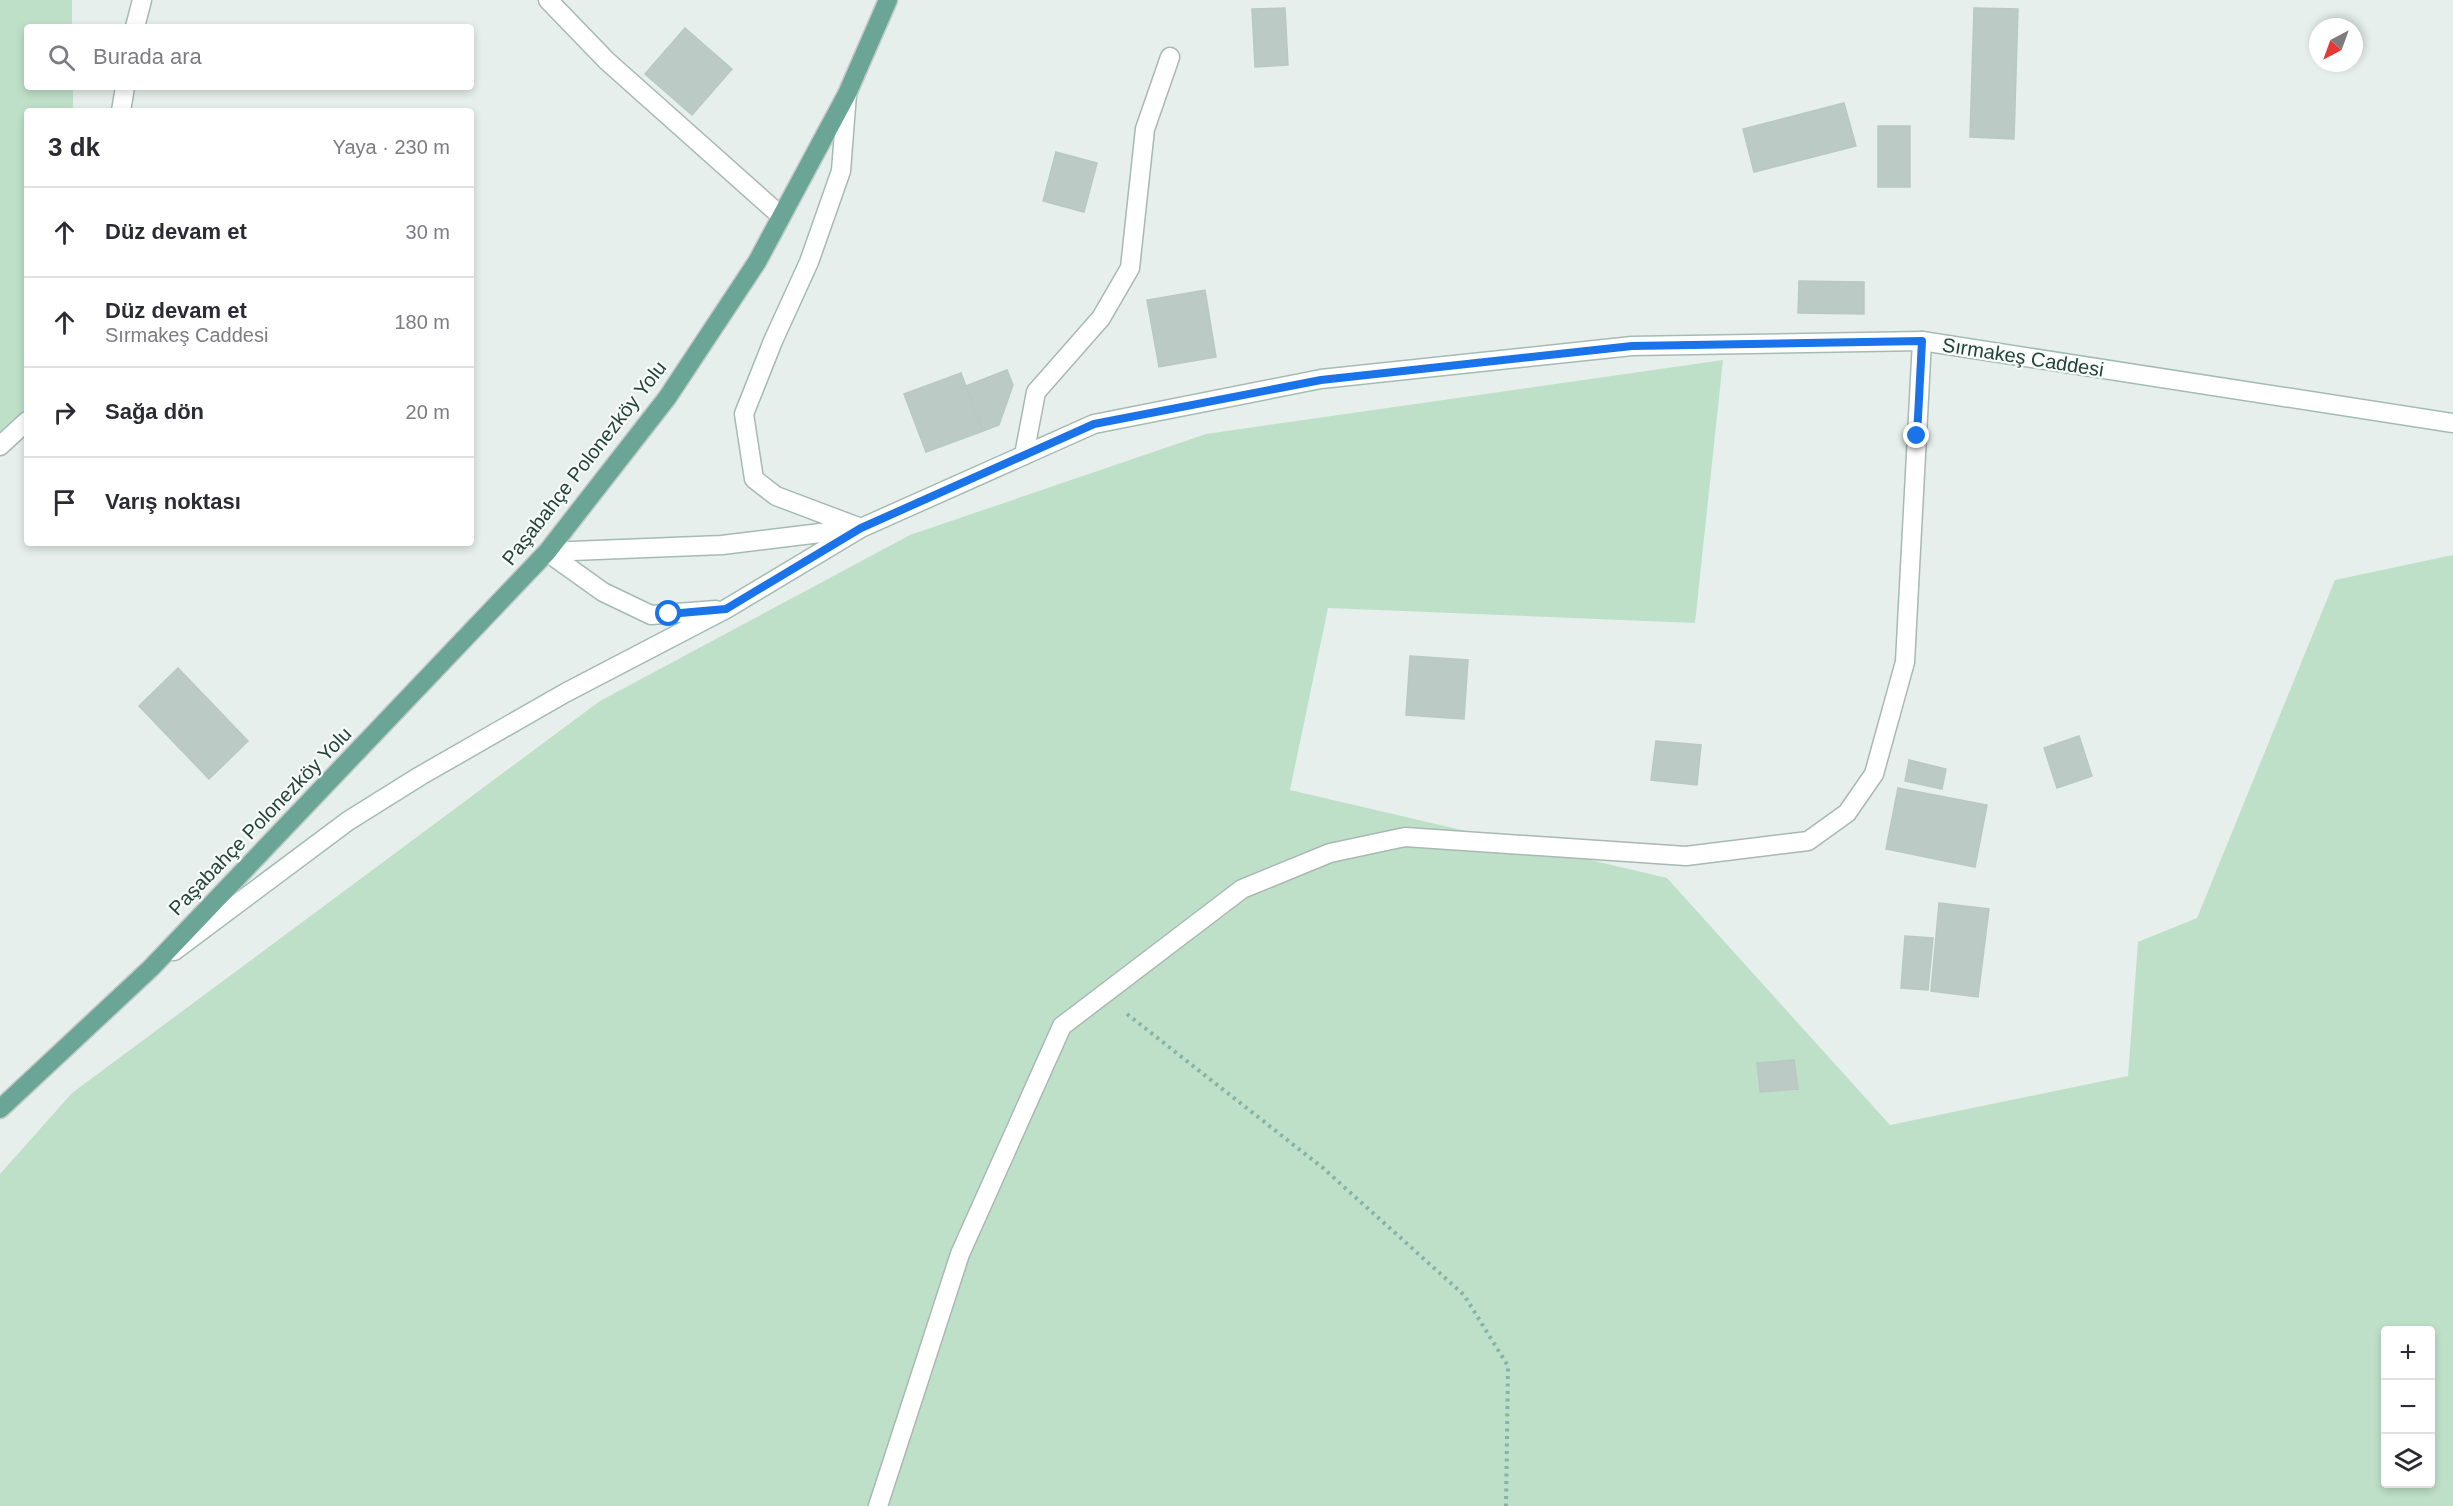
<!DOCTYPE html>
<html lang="tr">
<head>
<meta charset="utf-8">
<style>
	:root { --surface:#fff; --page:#f7f7f7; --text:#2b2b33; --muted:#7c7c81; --line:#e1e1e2 }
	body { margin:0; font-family:Helvetica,sans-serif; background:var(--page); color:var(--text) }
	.controls { position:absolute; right:18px; bottom:18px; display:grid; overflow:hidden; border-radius:6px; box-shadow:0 3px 9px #0003 }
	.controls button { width:54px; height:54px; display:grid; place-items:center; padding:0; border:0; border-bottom:2px solid var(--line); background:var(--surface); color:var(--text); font:30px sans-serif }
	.compass { position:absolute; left:2309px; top:18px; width:54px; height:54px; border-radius:50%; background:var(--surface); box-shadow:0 3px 9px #0003; rotate:221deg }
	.stop { position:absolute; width:18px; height:18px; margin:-14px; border:4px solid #1a73e8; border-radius:50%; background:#fff }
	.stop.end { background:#1a73e8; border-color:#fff; box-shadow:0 2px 6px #0008 }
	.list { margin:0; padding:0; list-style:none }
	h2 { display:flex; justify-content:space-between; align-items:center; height:78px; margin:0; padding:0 24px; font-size:26px }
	h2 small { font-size:20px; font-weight:400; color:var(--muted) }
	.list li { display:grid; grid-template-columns:39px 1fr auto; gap:18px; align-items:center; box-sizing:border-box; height:90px; padding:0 24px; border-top:2px solid var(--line) }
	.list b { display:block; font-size:22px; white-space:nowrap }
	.list p { margin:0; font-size:20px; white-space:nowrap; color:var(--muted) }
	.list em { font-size:20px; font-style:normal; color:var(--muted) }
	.icon { flex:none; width:33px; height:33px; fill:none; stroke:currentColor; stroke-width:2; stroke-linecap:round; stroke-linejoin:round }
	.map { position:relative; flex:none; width:2453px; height:1506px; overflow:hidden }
	.search { position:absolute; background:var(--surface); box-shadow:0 3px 9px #0003; left:24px; top:24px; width:450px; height:66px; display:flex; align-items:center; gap:15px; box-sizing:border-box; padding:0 21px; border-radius:6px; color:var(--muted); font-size:22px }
	.panel { position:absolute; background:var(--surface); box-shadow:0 3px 9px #0003; left:24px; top:108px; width:450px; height:438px; border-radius:6px }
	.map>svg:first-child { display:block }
</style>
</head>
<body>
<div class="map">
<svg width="2453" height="1506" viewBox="0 0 2453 1506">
	<rect width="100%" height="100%" fill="#e6efeb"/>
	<path fill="#bfe0c8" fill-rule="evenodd" d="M0,0H72V27H27V87H73V111H27V421L0,453Z
		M1723,360L1695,623L1328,608L1290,790L1667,878L1890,1125L2128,1076L2138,942L2197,918L2335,580L2453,555V1506H0V1174L72,1093L600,701L910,535L1206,434ZM2386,1330H2430V1484H2386Z"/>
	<path fill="#bbcac4" stroke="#b8c9c2" stroke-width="1.5" d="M1285,8L1288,65L1255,67L1252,9Z
		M1974,8L2018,9L2014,139L1970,137Z
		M685,28L732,69L692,115L645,74Z
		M1844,103L1856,146L1754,172L1743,129Z
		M1878,126H1910V187H1878Z
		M1056,152L1097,163L1084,212L1043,201Z
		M1799,281L1864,282V314L1798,313Z
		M1205,290L1216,357L1159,367L1147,300Z
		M1007,370L1013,385L999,425L983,431L966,386Z
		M961,373L983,431L926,452L904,394Z
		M1410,656L1468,660L1464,719L1406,715Z
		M178,668L248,741L209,779L139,706Z
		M2079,736L2092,776L2057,788L2044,748Z
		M1656,741L1701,745L1697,785L1651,780Z
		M1909,760L1946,769L1942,789L1905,781Z
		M1898,788L1987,805L1975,867L1886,849Z
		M1939,903L1989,909L1978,997L1931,991Z
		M1905,936L1933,938L1928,990L1901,988Z
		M1794,1060L1798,1089L1760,1092L1757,1063Z"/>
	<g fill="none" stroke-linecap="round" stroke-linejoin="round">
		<g stroke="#a8b8b2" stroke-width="21">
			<path id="minor" d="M548,0L607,61L781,216
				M135,27L142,0
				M121,111L125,87
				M0,446L27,421
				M1024,455L1036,392L1101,318L1130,268L1145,129L1170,57"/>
		</g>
		<g stroke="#a8b8b2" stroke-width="21">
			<path id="tertiary" d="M878,1506L960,1254L1062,1026L1242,889L1330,853L1405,837L1686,856L1808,841L1847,813L1874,774L1905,662L1922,341"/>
		</g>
		<g stroke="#a4bbb3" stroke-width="21">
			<path id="secondary" d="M847,94L841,171L809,262L773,341L744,414L754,479L776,496L861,528
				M547,552L722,545L853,529
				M547,552L603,592L651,615L716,610
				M174,951L348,821L420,776L565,693L726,609L861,528L1094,424L1321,379L1632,346L1922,341L2453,423"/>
		</g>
		<g stroke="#c2cac8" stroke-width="21">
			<path id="primary" d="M0,1109L151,968L547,552L667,398L757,262L847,94L888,0"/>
		</g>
		<path stroke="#86b3a5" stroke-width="4" stroke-dasharray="3 4.5" stroke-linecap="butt" d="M1127,1014L1323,1168L1464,1295L1508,1366L1506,1506"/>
		<use href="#minor" stroke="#fff" stroke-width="18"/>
		<use href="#tertiary" stroke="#fff" stroke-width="18"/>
		<use href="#secondary" stroke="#fff" stroke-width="18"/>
		<use href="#primary" stroke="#6aa596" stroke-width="18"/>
	</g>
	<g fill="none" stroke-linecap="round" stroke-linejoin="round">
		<path stroke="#1a73e8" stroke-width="8" d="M669,614L726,609L861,528L1094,424L1321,380L1632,346L1922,341L1917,436"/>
	</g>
	<g text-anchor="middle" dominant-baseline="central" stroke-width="4.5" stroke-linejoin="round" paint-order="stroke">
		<g font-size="20" fill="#24423a" stroke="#f7fbf9">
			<text transform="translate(2023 357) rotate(9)">Sırmakeş Caddesi</text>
			<text transform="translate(584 463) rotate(-52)">Paşabahçe Polonezköy Yolu</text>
			<text transform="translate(260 821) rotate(-46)">Paşabahçe Polonezköy Yolu</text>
		</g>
	</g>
</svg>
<div class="controls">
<button>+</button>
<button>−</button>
<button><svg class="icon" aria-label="layers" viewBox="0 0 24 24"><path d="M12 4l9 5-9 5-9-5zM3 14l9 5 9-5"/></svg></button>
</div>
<svg class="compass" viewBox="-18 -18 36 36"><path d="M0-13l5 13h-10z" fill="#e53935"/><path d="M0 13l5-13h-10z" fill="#7c7c81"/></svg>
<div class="stop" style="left:669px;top:614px"></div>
<div class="stop end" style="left:1917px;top:436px"></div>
<div class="search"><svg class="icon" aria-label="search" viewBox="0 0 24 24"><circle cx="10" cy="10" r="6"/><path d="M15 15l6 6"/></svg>Burada ara</div>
<section class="panel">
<h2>3 dk<small>Yaya · 230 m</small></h2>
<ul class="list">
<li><svg class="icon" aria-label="ahead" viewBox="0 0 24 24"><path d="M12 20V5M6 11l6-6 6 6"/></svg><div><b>Düz devam et</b></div><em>30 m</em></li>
<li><svg class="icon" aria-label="ahead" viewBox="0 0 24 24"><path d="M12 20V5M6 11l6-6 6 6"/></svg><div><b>Düz devam et</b><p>Sırmakeş Caddesi</p></div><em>180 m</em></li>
<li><svg class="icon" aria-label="right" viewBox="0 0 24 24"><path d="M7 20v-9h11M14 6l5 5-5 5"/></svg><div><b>Sağa dön</b></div><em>20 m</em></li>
<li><svg class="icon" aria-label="arrive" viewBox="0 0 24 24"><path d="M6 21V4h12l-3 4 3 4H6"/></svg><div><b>Varış noktası</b></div></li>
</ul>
</section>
</div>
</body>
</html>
